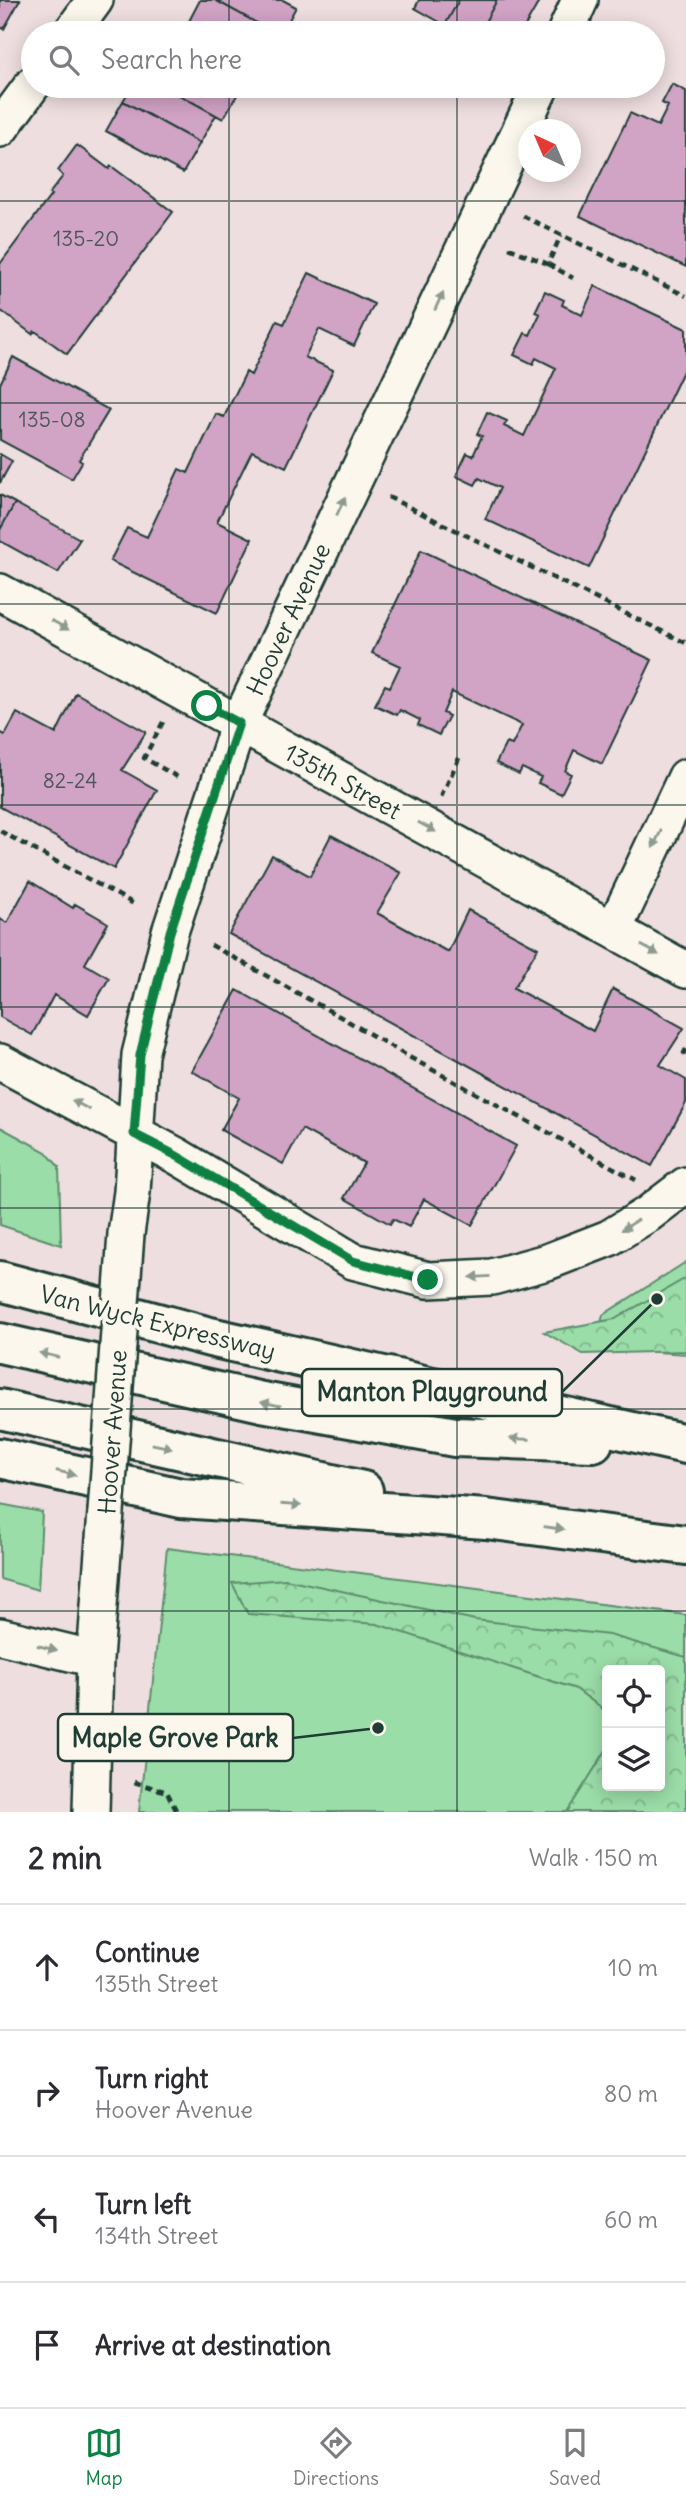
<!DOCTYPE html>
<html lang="en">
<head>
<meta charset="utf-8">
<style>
	:root { --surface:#fff; --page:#f2f2f3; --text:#2b2b33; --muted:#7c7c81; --line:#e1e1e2; --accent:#0b8043 }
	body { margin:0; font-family:Delius,sans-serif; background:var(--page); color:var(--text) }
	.controls { position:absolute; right:21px; bottom:21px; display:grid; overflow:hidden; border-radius:7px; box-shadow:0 4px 18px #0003 }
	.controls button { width:63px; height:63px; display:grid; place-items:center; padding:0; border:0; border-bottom:2px solid var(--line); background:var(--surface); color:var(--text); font:35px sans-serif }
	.compass { position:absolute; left:518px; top:119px; width:63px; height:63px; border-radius:50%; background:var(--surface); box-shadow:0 4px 18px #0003; rotate:316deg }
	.stop { position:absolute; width:21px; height:21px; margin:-16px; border:5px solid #0b8043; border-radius:50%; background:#fff }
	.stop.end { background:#0b8043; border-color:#fff; box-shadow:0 2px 7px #0008 }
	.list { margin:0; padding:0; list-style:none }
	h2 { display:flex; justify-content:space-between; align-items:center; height:91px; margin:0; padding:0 28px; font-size:30px }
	h2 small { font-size:23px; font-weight:400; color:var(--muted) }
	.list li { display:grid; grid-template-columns:46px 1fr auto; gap:21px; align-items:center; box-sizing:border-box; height:126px; padding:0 28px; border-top:2px solid var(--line) }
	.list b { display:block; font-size:26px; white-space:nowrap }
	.list p { margin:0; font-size:23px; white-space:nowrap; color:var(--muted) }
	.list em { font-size:23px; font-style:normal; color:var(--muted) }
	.icon { flex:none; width:38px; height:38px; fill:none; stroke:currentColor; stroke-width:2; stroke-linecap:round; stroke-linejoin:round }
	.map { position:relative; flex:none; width:686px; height:1812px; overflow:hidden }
	.search { position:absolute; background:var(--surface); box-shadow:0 4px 18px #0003; left:21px; right:21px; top:21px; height:77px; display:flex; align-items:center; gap:18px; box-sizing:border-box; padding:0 24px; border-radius:38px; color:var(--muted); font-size:26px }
	.sheet { height:595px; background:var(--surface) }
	nav { display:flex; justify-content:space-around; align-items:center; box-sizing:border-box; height:98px; border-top:2px solid var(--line); background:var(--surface); font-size:19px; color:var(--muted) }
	nav a { display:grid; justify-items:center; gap:4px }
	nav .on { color:var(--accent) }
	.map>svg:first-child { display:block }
</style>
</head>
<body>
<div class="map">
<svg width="686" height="1812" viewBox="0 0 686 1812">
	<defs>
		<pattern id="forest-crowns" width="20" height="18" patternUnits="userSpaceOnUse" patternTransform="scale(1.75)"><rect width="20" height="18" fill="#9bdda8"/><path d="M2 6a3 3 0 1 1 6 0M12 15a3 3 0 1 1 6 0" fill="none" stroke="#7eb48a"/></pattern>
	</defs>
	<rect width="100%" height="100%" fill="#eedee0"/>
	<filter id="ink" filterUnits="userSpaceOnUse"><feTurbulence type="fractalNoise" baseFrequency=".0143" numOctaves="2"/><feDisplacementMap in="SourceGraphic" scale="14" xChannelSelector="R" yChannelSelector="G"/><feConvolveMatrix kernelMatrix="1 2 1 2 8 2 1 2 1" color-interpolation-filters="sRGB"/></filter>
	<g filter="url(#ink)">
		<path fill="#9bdda8" stroke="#5d8d6e" stroke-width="2" fill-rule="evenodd" d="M0,1127L46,1152L59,1167L61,1245L0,1225Z
			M686,1262V1354L595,1348L603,1315Z
			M0,1504L42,1512L38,1590L0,1579Z
			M167,1548L686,1615V1812H139ZM607,1670H660V1786H607Z"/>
		<path fill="url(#forest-crowns)" stroke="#5d8d6e" stroke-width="2" d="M686,1278V1351L583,1354L544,1332L615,1319Z
			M286,1579L475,1620L609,1635L686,1657V1812H567L607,1749V1786H660V1670H607V1712L576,1689L377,1624L248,1614L232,1583Z"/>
		<path fill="#d1a3c5" stroke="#1f3d34" stroke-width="2" d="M0,0H20L4,29L0,27Z
			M200,0H215L275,33H207L188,23Z
			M215,0H283L296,7L282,33H275Z
			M419,0H459L445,25L415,8Z
			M459,0H497L479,33H461L445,25Z
			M497,0H540L521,33H479Z
			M177,23L185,27L188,23L207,33H171Z
			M672,84L686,91V267L580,216L630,113L658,126L668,106L662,103Z
			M132,86H163L216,115L200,143L123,101Z
			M163,86H231L240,90L223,119Z
			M123,101L200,143L183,173L106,131Z
			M77,145L109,169L111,166L173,212L67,354L35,331L32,334L0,310V264L51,195L49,194L63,176L58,171Z
			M309,273L374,304L354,346L319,329L305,357L333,370L286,467L252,451L217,522L252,539L217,613L110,561L127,528L147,537L179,469L188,473L216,414L224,417L246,372L251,375L277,321L284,324Z
			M595,286L686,329V365L589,568L485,519L500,488L479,478L475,485L456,476L467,453L473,456L482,436L477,434L487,412L507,421L504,426L524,436L556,368L536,358L533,364L514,355L525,333L530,335L540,314L535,312L545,291L564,300L562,305L582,315Z
			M13,357L109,410L79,460L82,462L72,479L0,440V384Z
			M0,454L12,461L0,483Z
			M0,495L15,503L0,530Z
			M15,503L80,539L58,573L0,541V530Z
			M421,550L652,660L602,764L574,750L565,771L571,774L561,794L538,783L541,777L522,768L519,774L496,763L506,743L512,745L522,725L452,692L443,713L449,716L439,735L418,725L420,720L400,710L397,715L375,705L385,685L390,687L400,666L372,653Z
			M76,693L146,732L122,770L157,790L114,869L0,807V732L5,735L17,713L56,734Z
			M331,835L401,873L377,913L448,952L468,910L538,948L514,988L593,1031L613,989L684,1028L660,1065L686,1080V1103L652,1166L229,934L272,855L310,876Z
			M30,881L73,908L75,904L108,923L85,964L109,978L88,1015L54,995L32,1035L0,1017V919L7,923Z
			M237,990L516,1146L472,1225L424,1199L409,1227L393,1219L390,1224L344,1198L364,1163L302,1129L283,1164L221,1130L239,1098L192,1071Z"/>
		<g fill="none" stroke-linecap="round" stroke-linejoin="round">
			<g stroke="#1f3d34" stroke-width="40">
				<path id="street" d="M71,33L95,0
					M565,33L580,0
					M0,129L33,84
					M0,592L686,970
					M614,929L686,777
					M0,1062L177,1156L353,1261L428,1280L492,1277L547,1262L609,1238L648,1214L686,1185
					M126,1234L132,1192L140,1055L170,932L239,723L541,86
					M0,1636L95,1659
					M91,1812L95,1659L106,1512"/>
			</g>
			<g stroke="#1f3d34" stroke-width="44">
				<path id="highway" d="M0,1281L210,1337L686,1444
					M0,1343L262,1402L455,1437L593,1442
					M0,1409L363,1491
					M0,1458L181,1498L486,1519L686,1545"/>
			</g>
			<path stroke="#1f3d34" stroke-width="4.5" stroke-dasharray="7 5" stroke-linecap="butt" d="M523,216L686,296
				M509,248L548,264L561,235
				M548,264L573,278
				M388,497L686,643
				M163,722L144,758L181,779
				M441,797L460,756
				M0,831L136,905
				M211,945L346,1020L409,1057L636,1180
				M686,1049L684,1053L686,1054
				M134,1782L167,1792L177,1812"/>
			<use href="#street" stroke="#fbf7ec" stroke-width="35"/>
			<use href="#highway" stroke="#fbf7ec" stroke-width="38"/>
			<g stroke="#1f3d34" stroke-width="40" stroke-linecap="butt">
				<path id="street-bridge" d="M106,1512L126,1234"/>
			</g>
			<use href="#street-bridge" stroke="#fbf7ec" stroke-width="35"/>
		</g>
		<defs><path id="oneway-solid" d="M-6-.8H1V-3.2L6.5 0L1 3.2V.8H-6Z" transform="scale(1.75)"/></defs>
		<g fill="#8d9a90">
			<use href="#oneway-solid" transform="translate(439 301) rotate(-65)"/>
			<use href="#oneway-solid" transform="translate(341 506) rotate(-65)"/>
			<use href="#oneway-solid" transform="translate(60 625) rotate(29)"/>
			<use href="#oneway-solid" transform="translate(427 827) rotate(29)"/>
			<use href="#oneway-solid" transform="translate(657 839) rotate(116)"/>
			<use href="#oneway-solid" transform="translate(650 950) rotate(29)"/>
			<use href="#oneway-solid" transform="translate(81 1105) rotate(-152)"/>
			<use href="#oneway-solid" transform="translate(630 1225) rotate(148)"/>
			<use href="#oneway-solid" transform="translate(480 1277) rotate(177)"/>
			<use href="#oneway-solid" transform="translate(49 1355) rotate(-167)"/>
			<use href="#oneway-solid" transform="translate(271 1404) rotate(-169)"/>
			<use href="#oneway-solid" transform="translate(520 1439) rotate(-178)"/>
			<use href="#oneway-solid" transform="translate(162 1446) rotate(12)"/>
			<use href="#oneway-solid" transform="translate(66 1473) rotate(13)"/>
			<use href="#oneway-solid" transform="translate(291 1505) rotate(4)"/>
			<use href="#oneway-solid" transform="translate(554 1528) rotate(8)"/>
			<use href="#oneway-solid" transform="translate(47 1648) rotate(14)"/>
		</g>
	</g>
	<g fill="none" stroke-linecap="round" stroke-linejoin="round" filter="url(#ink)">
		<path stroke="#0b8043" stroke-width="9" d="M207,706L239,723L170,932L140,1055L134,1134L177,1156L353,1261L428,1280"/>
	</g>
	<path fill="none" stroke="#1f3d34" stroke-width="2" stroke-opacity="0.55" d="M229,0V33M457,0V33M229,86V1812M457,86V1812M0,201H686M0,403H686M0,604H686M0,805H686M0,1007H686M0,1208H686M0,1409H686M0,1611H686"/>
	<g text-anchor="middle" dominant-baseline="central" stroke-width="7" stroke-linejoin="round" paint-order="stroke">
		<g font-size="21" fill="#4c5658">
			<text x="86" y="238">135-20</text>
			<text x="52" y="419">135-08</text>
			<text x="70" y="780">82-24</text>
		</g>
		<g font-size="24" fill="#1f3d34" stroke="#fbf7ec">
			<text transform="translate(288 619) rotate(-65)">Hoover Avenue</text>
			<text transform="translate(343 781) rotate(29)">135th Street</text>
			<text transform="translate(158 1322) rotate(14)">Van Wyck Expressway</text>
			<text transform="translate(112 1432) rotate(-86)">Hoover Avenue</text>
		</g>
	</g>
	<path fill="none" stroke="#1f3d34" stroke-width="2.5" d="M657 1299L562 1392M378 1728L293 1738"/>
	<g fill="#1f3d34" stroke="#fbf7ec" stroke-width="2.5">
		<circle cx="657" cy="1299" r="7"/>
		<circle cx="378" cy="1728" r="7"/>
	</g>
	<g fill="#fbf7ec" stroke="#1f3d34" stroke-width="2.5">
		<rect x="302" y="1369" width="260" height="47" rx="7"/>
		<rect x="58" y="1714" width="235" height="47" rx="7"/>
	</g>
	<g font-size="26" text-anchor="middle" font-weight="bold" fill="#1f3d34">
		<text x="432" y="1401">Manton Playground</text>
		<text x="175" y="1747">Maple Grove Park</text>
	</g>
</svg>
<div class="controls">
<button><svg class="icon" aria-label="locate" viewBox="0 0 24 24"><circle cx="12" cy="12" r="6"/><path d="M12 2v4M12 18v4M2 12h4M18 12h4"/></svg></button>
<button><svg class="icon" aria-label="layers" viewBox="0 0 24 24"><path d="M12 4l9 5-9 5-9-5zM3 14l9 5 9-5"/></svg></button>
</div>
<svg class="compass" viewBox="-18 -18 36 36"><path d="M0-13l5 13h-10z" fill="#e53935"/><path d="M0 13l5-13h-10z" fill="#7c7c81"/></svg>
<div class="stop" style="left:207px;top:706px"></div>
<div class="stop end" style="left:428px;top:1280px"></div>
<div class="search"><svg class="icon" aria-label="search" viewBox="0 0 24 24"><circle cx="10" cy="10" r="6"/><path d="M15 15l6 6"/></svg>Search here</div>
</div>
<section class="sheet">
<h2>2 min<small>Walk · 150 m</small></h2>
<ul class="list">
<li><svg class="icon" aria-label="ahead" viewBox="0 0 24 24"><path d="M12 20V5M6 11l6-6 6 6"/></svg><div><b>Continue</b><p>135th Street</p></div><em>10 m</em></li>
<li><svg class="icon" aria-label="right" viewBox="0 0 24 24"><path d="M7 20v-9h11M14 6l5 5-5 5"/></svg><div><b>Turn right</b><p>Hoover Avenue</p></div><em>80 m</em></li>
<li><svg class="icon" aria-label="left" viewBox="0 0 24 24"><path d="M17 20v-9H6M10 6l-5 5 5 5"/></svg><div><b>Turn left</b><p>134th Street</p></div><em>60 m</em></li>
<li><svg class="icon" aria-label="arrive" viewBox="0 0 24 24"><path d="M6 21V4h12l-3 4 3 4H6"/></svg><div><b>Arrive at destination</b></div></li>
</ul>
</section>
<nav>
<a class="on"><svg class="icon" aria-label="map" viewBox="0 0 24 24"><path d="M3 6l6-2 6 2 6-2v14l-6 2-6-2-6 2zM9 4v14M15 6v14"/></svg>Map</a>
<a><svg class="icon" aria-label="directions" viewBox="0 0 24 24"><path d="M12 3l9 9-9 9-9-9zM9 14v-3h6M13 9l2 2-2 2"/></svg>Directions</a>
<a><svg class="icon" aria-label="saved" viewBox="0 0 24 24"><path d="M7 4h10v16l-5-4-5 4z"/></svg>Saved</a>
</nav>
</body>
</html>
